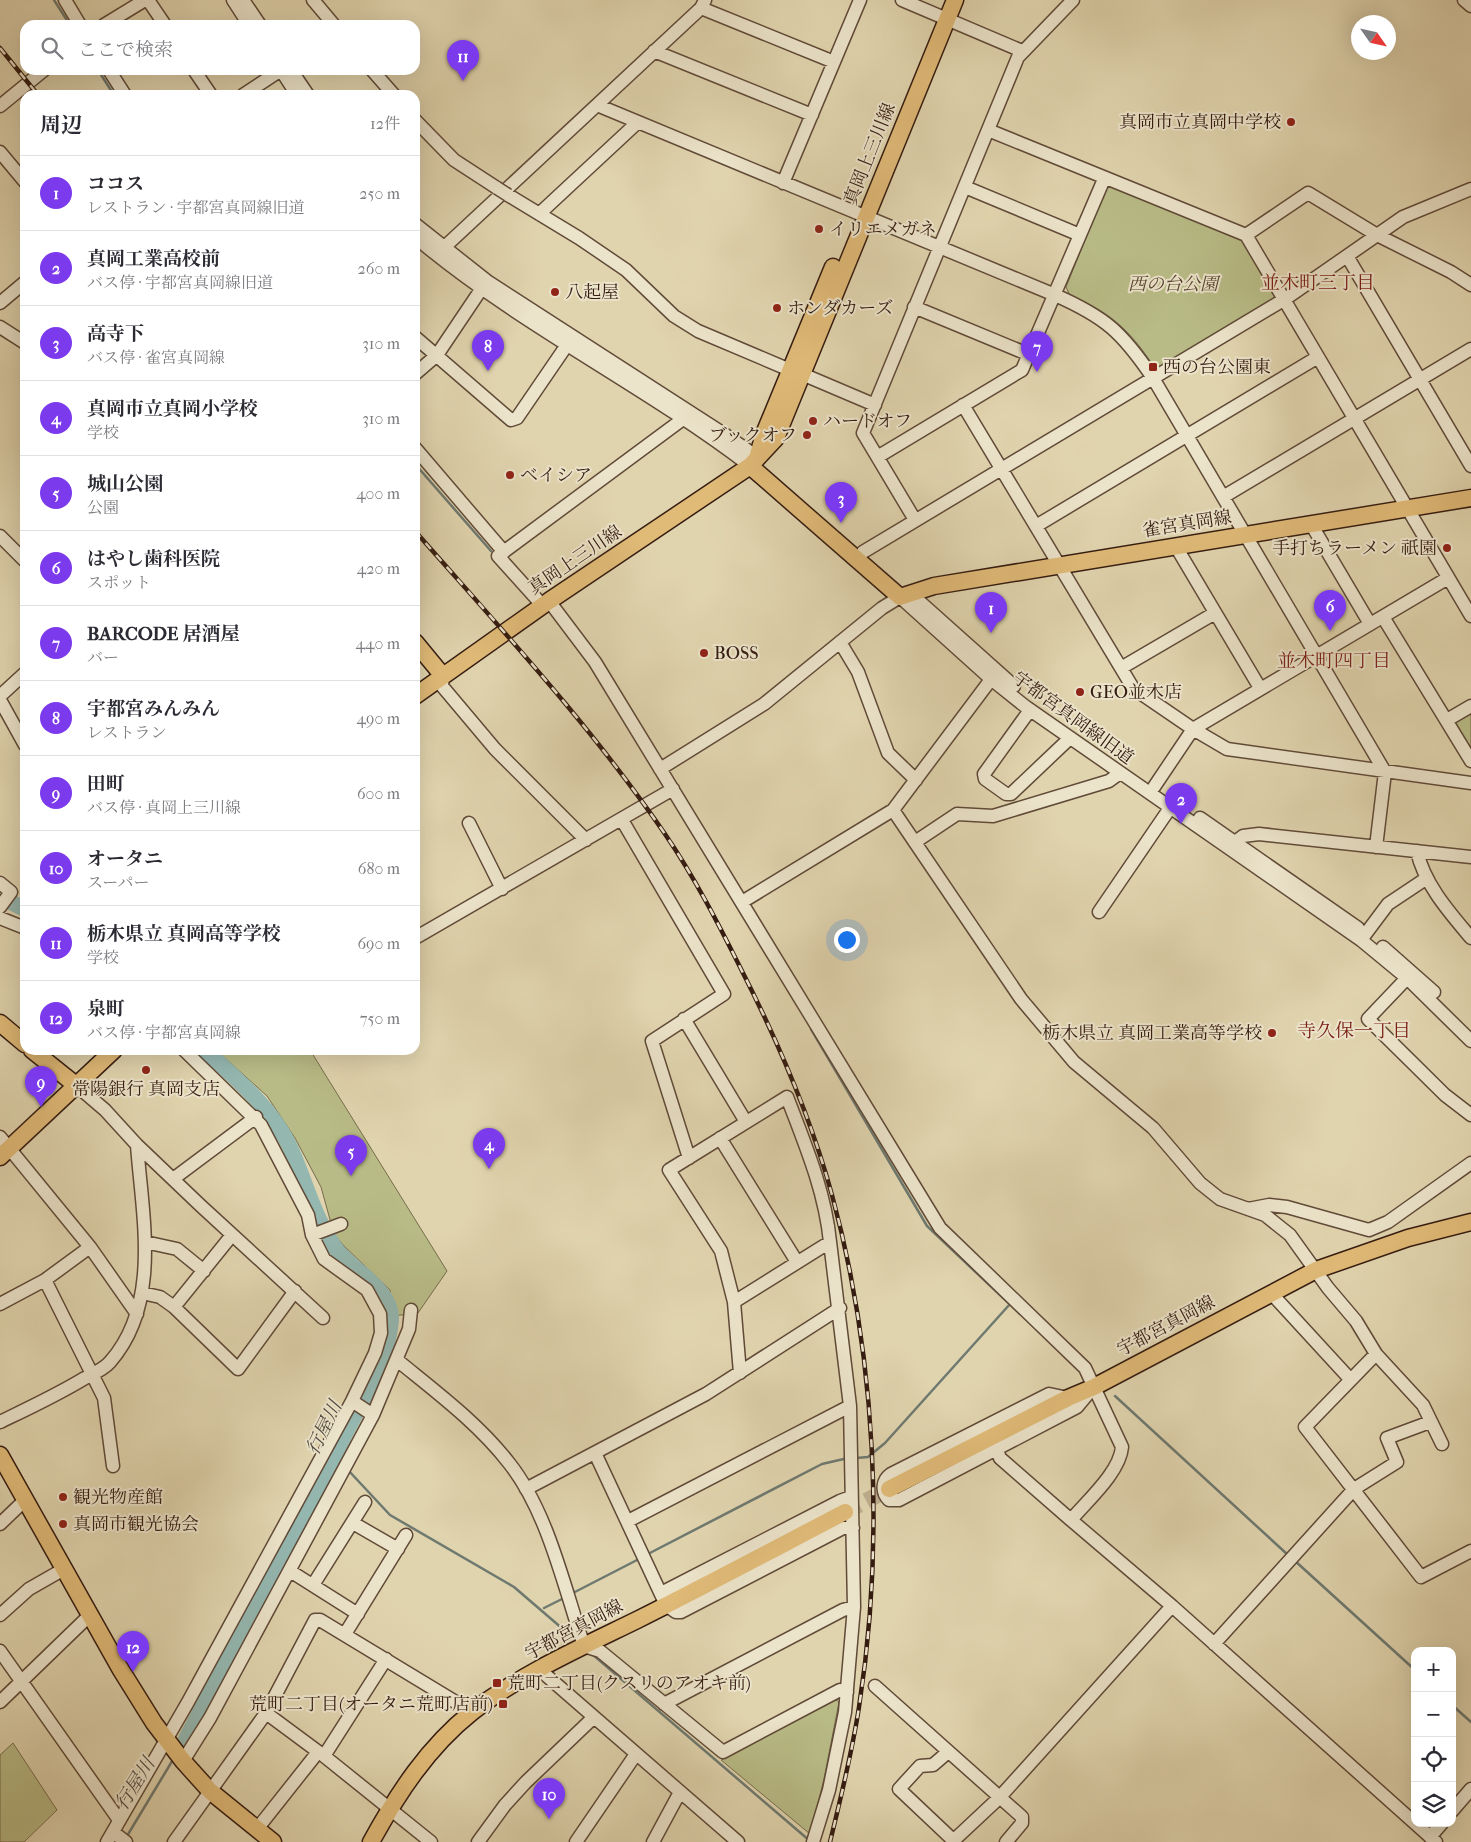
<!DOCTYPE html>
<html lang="ja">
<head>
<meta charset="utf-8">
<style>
	:root { --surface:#fff; --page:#f2f2f3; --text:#2b2b33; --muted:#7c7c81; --line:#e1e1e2; --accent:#7c3aed }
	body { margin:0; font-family:"IM FELL French Canon","Noto Serif JP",serif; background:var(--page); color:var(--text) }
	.controls { position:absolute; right:15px; bottom:15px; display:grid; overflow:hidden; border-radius:10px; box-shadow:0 5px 20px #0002 }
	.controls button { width:45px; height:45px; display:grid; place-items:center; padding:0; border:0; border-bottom:1px solid var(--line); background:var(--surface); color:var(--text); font:25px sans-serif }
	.compass { position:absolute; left:1351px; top:15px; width:45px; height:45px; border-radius:50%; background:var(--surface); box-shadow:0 5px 20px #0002; rotate:124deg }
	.you { position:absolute; left:846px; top:939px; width:18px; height:18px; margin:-12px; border:4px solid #fff; border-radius:50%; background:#1a73e8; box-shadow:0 0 0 8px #1a73e833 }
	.badge { display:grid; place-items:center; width:32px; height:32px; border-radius:50%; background:var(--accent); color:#fff; font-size:16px; font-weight:700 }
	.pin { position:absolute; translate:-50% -41px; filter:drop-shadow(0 1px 2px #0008) }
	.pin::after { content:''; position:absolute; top:26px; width:18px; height:15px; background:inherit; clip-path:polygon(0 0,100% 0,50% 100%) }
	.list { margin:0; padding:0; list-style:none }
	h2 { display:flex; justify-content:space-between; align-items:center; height:65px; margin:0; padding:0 20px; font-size:21px }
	h2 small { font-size:16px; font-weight:400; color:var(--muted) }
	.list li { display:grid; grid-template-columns:32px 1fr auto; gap:15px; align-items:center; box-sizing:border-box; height:75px; padding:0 20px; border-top:1px solid var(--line) }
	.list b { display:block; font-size:19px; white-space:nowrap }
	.list p { margin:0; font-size:16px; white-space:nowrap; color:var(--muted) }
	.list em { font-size:16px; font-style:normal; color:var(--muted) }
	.icon { flex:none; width:28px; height:28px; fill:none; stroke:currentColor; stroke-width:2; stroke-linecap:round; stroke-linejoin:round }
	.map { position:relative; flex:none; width:1471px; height:1842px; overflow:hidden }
	.search { position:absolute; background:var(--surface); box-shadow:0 5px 20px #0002; left:20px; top:20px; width:400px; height:55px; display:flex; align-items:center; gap:12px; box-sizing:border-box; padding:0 18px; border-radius:15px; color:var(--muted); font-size:19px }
	.panel { position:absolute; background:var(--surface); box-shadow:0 5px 20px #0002; left:20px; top:90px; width:400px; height:965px; border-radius:15px }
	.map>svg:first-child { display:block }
</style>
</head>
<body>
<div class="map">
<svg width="1471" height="1842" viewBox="0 0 1471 1842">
	<rect width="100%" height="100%" fill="#e0d4ae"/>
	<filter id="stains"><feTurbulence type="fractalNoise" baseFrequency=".004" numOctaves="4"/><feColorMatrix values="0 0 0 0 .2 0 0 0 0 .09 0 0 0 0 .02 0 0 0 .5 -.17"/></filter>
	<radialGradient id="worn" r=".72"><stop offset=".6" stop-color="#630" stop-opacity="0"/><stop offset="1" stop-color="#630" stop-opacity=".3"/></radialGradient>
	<path fill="#b8bb86" stroke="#766c4c" d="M1114,186L1245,242L1278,295L1275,301L1158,373C1133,334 1114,313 1070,296L1066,287L1106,188Z
		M1471,706V761L1447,720Z
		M216,1050H310L447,1271L418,1313L393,1316L390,1290L344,1246L334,1234L321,1187L295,1138L267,1096Z
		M836,1700L839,1702L824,1779L810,1834L721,1760Z
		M13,1743L57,1810L24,1842H0V1755Z"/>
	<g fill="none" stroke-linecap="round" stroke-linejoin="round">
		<path stroke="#6e7970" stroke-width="2.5" d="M54,0L70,25
			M98,70L114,95
			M415,464L491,551
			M811,1029L927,1226L1020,1314
			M1115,1396L1288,1555
			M334,1456L343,1464
			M856,1458L868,1457L885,1443L1010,1304
			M348,1470L390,1515L514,1587L578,1642
			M646,1555L822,1464L848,1458
			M1294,1560L1415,1670
			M571,1594L639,1559
			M544,1608L564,1598
			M592,1654L810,1841
			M1452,1705L1471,1722
			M180,1749L186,1739
			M127,1836L174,1758"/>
		<path stroke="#94b7b0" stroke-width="16" d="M0,897L25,909
			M186,1739C239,1636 295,1536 346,1432C362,1400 389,1356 391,1320C393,1290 352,1270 336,1249C314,1219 305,1180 290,1147C271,1107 236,1079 205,1050"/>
		<path stroke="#beaf8f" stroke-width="16" stroke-dasharray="16 8" stroke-linecap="butt" d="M845,1512L889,1489"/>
		<g stroke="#604a38" stroke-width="15">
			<path id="minor" d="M65,0L80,25
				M148,0L165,25
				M233,0L244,17
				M243,0L260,25
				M313,0L334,25
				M902,0L1022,51
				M1464,0L1471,6
				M701,8L834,62
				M104,25L145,0
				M654,51L812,115
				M109,70L125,95
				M194,70L211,95
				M281,70L297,95
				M291,70L308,95
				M372,70L394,95
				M243,95L281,70
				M597,105L1055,295C1105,317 1122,332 1153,378L1385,772L1376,847
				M0,106L44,70
				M415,120L454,160L497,188
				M988,130L1246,235L1471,616
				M0,152L25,182
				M783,183L860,0
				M965,187L1080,235
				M508,195L579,238L626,270L674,316L698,331L790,370
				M539,214L638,122
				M415,224L487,281L724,434L757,457
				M1246,235L1308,193L1377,235L1451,272L1471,285
				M415,237C519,325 643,384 750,466
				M437,254L701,8L705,0
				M1347,256L1471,466
				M0,303L25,282
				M914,307L1030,355
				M0,327L25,343
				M415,337L511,420L517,418L571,339
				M415,374L437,355L486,282
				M802,374L875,405
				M963,405L1133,688L1193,729L1227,749L1471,783
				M415,448L504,552
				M879,456L1022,370L1104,179
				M1223,497L1471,349
				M915,520L863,433L1018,57L1073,0
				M1311,524L1370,624
				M1036,526L1318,357
				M0,536L25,561
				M1175,545L1260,688
				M863,552L1285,299L1403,217L1471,189
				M910,593L1014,686
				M549,601L595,662L940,1228L1085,1368L1122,1447C1120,1472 1087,1501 1071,1520L1172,1606L1436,1842
				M543,606L498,556L683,419
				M1383,617L1471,761
				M840,642L858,672L888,753L916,780
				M1121,668L1215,613
				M443,676L442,686L495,749L586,840
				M0,696L25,673
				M0,700L25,745
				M1030,710L984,774L985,779L1006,794H1011L1070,738
				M1447,720L1471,706
				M660,769L764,704L882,608L900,597L991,679L1026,707L1361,940L1407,978L1471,1041
				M1154,787L1193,729L1448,578
				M893,810L1021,999L1074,1062L1153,1128L1200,1183L1220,1199L1265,1215L1290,1235L1328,1288L1356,1321L1376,1354L1423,1405L1442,1444
				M1200,818L1358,928
				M622,820L724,994L652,1041L689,1158
				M469,823L502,889
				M915,842L957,814L993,816L1109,781L1120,773
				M1230,846L1243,836L1259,834L1471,857
				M1417,851C1424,884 1450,913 1471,938
				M0,883L11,892L0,907
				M742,902L893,810L995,674
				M1099,912L1170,808
				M0,918L25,928
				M415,938L673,789
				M1361,940L1388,904L1427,878
				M1383,947L1434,992
				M1407,978L1368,1019L1445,1095L1471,1115
				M684,1019L746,1122
				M77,1086L105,1110L137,1145L201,1206L323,1318
				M0,1137L90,1247L137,1314
				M720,1138L797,1262
				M173,1179L256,1117
				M1248,1209L1269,1205L1287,1207L1369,1230L1388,1222L1471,1163
				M312,1235L341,1224
				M145,1242L177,1249L204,1271
				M45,1280L104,1398L113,1466
				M142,1293L160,1297L174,1307L238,1369L295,1291
				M1271,1293L1350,1379
				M734,1302L830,1242L850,1406L854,1607L845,1712L829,1790L813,1842
				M0,1304L45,1280L90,1247
				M174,1307L232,1235
				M1376,1354L1305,1427L1421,1577L1471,1551
				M397,1360C436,1392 478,1423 509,1463C548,1512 564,1587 584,1646L600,1651L723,1752L840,1690L847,1692
				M740,1373L734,1302L721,1251L669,1170L787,1097C805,1144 825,1191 830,1242
				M1068,1398L1049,1394L891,1474C882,1480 881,1492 889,1500H899L1077,1407L1092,1389
				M352,1401L373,1415
				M0,1422C29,1408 57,1395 85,1378C93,1374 104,1369 110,1362C162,1303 142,1215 137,1145
				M997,1450L1000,1458L1071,1520
				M595,1453L666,1605L676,1612H681L843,1528H853
				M526,1489L706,1394L840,1308
				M628,1521L850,1406
				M353,1523L398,1549
				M0,1524L25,1500
				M290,1571L358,1614
				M313,1585L365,1502
				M661,1593L840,1501L851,1497
				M0,1615L29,1589L64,1569
				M345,1634L406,1535
				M1214,1644L1354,1489L1397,1462L1387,1438L1430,1422
				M0,1651L119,1820
				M540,1670L738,1842
				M875,1686L1022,1817V1823L1006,1842
				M0,1702L90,1615
				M664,1704L843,1610L854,1607
				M266,1713L324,1756L431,1842
				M948,1752L933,1765L920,1766L899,1789L953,1840
				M324,1756L386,1659
				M183,1761L210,1718L373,1415L409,1329L411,1310
				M1452,1811L1471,1789
				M257,1829L318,1752
				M113,1832L126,1842
				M1430,1837L1442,1823
				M107,1842L188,1702L352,1401L375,1353L381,1333L380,1314L367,1290L324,1259L312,1235L308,1215L261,1125L184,1050
				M174,1842L266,1713L315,1620H320L472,1712
				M478,1842L505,1805L526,1782L594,1717
				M576,1842L636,1754
				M653,1842L680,1792
				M952,1842L999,1798L1172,1606"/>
		</g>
		<g stroke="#351c11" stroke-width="19">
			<path id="major" d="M758,455L764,434L833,267
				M750,466L900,597L934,586L1471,498
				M415,642L443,676
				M415,696L549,601L750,466L776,438L955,0
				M0,1023L25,1044
				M32,1050L77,1086
				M0,1157L114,1050
				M0,1455L121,1670L154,1723L183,1761L210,1791L273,1842
				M889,1489L1068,1398L1094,1387L1316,1270L1408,1238L1471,1222
				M371,1842C398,1793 428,1747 472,1712C519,1675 584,1646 637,1620C707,1585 776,1548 845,1512"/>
		</g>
		<use href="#minor" stroke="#ebe3ca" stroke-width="12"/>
		<use href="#major" stroke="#e0ba77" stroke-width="16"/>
		<g stroke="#351c11" stroke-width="4.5">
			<path id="rail" d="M0,48L38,95
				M415,531C501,629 591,726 665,834C695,878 719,925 743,973C779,1044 811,1118 832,1195C876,1357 885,1541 859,1707C852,1753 841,1797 830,1842"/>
		</g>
		<use href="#rail" stroke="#ebe3ca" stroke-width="2.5" stroke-dasharray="8" stroke-linecap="butt"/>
		<g stroke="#604a38" stroke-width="15" stroke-linecap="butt">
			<path id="minor-bridge" d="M497,188L508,195"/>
		</g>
		<use href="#minor-bridge" stroke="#ebe3ca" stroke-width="12"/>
	</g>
	<g fill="#8f2418" stroke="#ebe3ca" stroke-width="2">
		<circle cx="1291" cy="122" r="5"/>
		<circle cx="819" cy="229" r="5"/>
		<circle cx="555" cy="292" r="5"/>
		<circle cx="777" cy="308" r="5"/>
		<rect x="1148" y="362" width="10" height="10" rx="2.5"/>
		<circle cx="813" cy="421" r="5"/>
		<circle cx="807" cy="435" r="5"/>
		<circle cx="510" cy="475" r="5"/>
		<circle cx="1447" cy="548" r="5"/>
		<circle cx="704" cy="653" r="5"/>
		<circle cx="1080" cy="692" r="5"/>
		<circle cx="1272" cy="1033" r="5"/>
		<circle cx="146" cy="1070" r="5"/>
		<circle cx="63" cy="1497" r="5"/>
		<circle cx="63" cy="1524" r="5"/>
		<rect x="492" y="1678" width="10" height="10" rx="2.5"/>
		<rect x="498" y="1699" width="10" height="10" rx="2.5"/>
	</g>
	<g text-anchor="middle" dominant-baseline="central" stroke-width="4" stroke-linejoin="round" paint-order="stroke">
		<g font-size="18" fill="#351c11" stroke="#ebe3ca" text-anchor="start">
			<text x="1281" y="122" text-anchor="end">真岡市立真岡中学校</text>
			<text x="829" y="229">イリエメガネ</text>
			<text x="565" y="292">八起屋</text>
			<text x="787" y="308">ホンダカーズ</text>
			<text x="1163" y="367">西の台公園東</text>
			<text x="823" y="421">ハードオフ</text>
			<text x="797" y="435" text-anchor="end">ブックオフ</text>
			<text x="520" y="475">ベイシア</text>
			<text x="1437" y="548" text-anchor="end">手打ちラーメン 祇園</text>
			<text x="714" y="653">BOSS</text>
			<text x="1090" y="692">GEO並木店</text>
			<text x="1262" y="1033" text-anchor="end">栃木県立 真岡工業高等学校</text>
			<text x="146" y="1089" text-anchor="middle">常陽銀行 真岡支店</text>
			<text x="73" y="1497">観光物産館</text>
			<text x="73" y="1524">真岡市観光協会</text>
			<text x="507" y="1683">荒町二丁目(クスリのアオキ前)</text>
			<text x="493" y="1704" text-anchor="end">荒町二丁目(オータニ荒町店前)</text>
		</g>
		<g font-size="18" fill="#351c11" stroke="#ebe3ca">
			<text transform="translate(870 154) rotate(-68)">真岡上三川線</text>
			<text transform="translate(1187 524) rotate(-9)">雀宮真岡線</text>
			<text transform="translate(575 560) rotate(-34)">真岡上三川線</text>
			<text transform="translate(1073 718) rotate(36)">宇都宮真岡線旧道</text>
			<text transform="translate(1166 1326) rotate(-28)">宇都宮真岡線</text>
			<text transform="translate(574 1630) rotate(-28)">宇都宮真岡線</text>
		</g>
		<g font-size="18" font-style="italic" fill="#56442e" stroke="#ebe3ca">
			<text x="1173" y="284">西の台公園</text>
		</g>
		<g font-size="19" fill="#7a1f14" stroke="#ebe3ca">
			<text x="1318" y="283">並木町三丁目</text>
			<text x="1334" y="661">並木町四丁目</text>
			<text x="1354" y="1031">寺久保一丁目</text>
		</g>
		<g font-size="19" font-style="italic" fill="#524a41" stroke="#ebe3ca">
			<text transform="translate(324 1428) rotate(-64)">行屋川</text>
			<text transform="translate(135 1784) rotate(-58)">行屋川</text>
		</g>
	</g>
	<rect width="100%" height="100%" filter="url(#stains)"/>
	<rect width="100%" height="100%" fill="url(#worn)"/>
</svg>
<div class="controls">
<button>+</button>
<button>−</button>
<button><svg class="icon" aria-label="locate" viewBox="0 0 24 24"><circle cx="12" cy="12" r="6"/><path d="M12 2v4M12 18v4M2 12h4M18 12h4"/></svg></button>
<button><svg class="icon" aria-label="layers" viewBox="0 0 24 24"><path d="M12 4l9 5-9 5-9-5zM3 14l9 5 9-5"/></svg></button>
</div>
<svg class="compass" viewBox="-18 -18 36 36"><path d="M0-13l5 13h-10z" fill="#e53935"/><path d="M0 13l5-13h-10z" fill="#7c7c81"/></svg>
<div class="you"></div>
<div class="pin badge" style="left:991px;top:633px">1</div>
<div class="pin badge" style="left:1181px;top:824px">2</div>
<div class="pin badge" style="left:841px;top:523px">3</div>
<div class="pin badge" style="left:489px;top:1169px">4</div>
<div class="pin badge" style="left:351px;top:1176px">5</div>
<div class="pin badge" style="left:1330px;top:631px">6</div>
<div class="pin badge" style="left:1037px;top:372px">7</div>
<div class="pin badge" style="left:488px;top:371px">8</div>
<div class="pin badge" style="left:41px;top:1107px">9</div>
<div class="pin badge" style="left:549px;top:1819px">10</div>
<div class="pin badge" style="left:463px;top:81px">11</div>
<div class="pin badge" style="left:133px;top:1672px">12</div>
<div class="search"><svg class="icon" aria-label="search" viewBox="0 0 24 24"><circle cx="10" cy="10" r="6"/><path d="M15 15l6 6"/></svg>ここで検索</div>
<section class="panel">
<h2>周辺<small>12件</small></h2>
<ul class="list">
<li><span class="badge">1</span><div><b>ココス</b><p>レストラン · 宇都宮真岡線旧道</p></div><em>250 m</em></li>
<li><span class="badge">2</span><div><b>真岡工業高校前</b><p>バス停 · 宇都宮真岡線旧道</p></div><em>260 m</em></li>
<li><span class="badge">3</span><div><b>高寺下</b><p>バス停 · 雀宮真岡線</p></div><em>310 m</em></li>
<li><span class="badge">4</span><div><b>真岡市立真岡小学校</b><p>学校</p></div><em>310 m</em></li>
<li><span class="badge">5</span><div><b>城山公園</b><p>公園</p></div><em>400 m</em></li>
<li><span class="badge">6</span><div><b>はやし歯科医院</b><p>スポット</p></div><em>420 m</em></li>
<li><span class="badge">7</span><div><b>BARCODE 居酒屋</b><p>バー</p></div><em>440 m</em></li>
<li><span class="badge">8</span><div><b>宇都宮みんみん</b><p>レストラン</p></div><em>490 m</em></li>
<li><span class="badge">9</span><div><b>田町</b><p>バス停 · 真岡上三川線</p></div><em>600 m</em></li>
<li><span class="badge">10</span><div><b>オータニ</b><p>スーパー</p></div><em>680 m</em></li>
<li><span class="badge">11</span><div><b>栃木県立 真岡高等学校</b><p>学校</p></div><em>690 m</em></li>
<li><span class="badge">12</span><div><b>泉町</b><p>バス停 · 宇都宮真岡線</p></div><em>750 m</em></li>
</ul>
</section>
</div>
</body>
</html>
